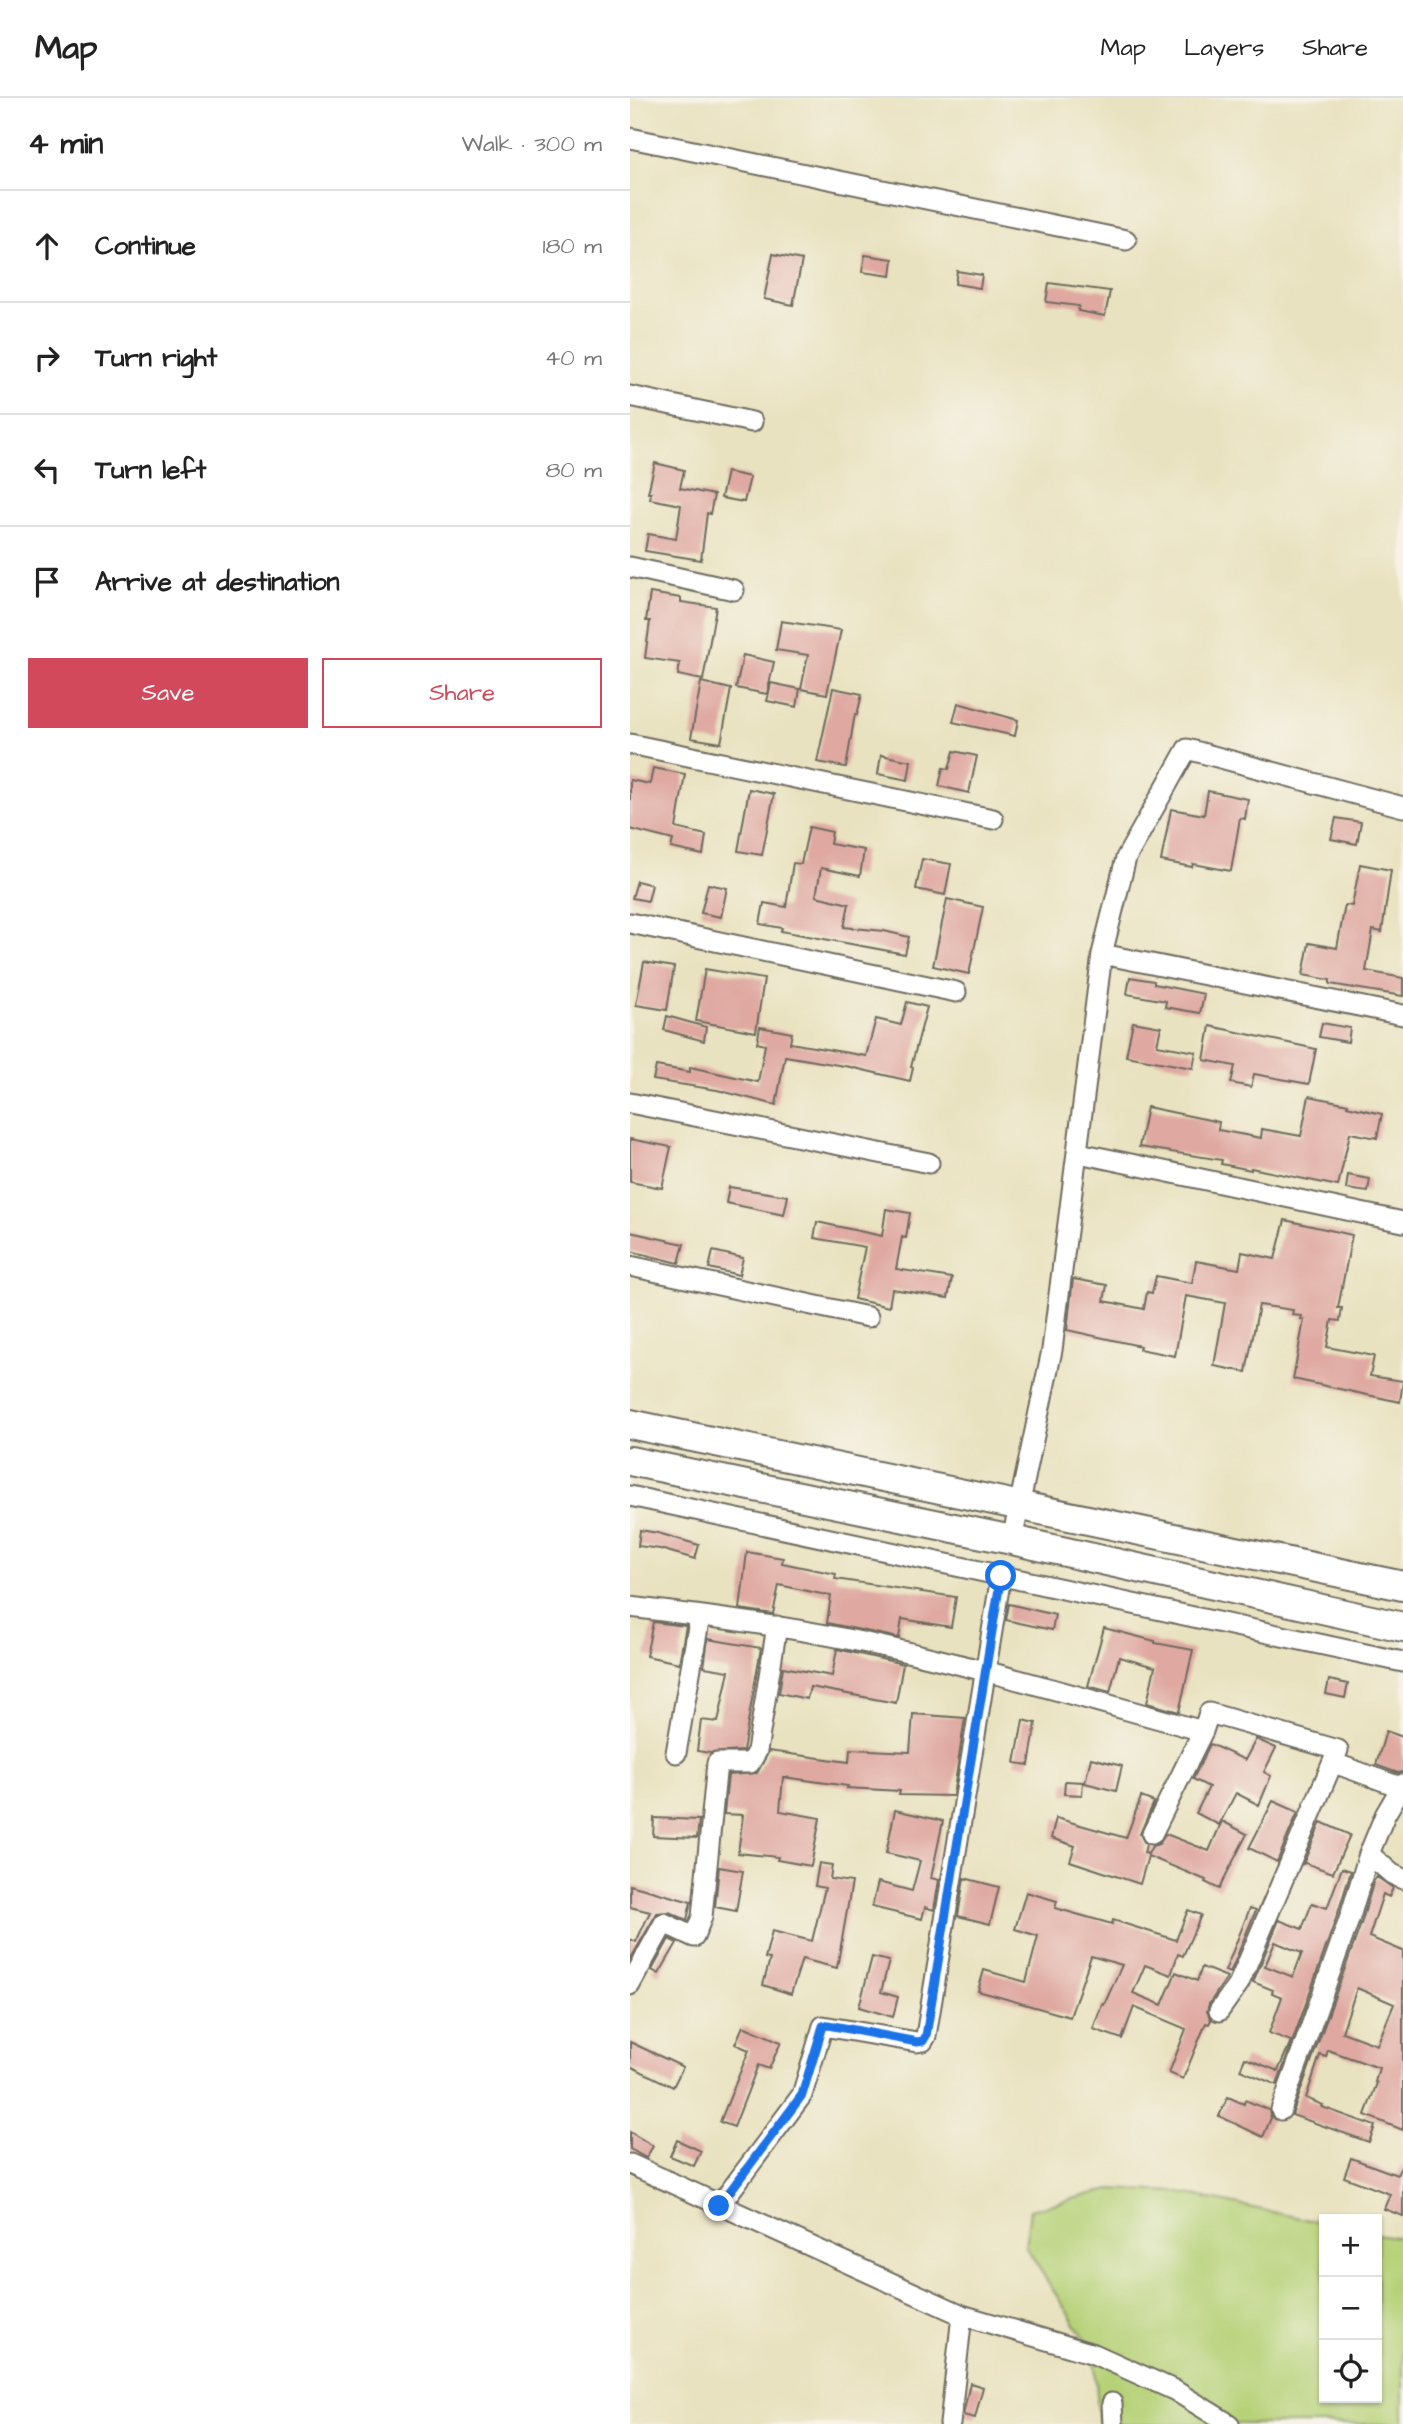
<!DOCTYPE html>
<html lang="en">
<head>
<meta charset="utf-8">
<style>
	:root { --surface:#fff; --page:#f6f6f6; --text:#222; --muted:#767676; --line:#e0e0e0; --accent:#d1495b }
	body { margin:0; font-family:"Architects Daughter",sans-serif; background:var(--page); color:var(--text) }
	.controls { position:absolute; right:21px; bottom:21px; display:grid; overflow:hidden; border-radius:0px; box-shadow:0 2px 5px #0004 }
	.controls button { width:63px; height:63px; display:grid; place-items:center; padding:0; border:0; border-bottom:2px solid var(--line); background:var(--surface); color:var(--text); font:35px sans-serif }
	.stop { position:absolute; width:21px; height:21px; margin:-16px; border:5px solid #1a73e8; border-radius:50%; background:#fff }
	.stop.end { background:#1a73e8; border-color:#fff; box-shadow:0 2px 7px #0008 }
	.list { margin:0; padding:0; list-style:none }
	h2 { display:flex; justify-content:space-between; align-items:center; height:91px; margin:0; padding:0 28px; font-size:30px }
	h2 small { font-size:23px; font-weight:400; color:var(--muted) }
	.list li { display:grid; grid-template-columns:46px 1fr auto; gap:21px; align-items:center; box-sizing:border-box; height:112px; padding:0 28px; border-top:2px solid var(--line) }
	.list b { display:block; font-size:26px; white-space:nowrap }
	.list em { font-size:23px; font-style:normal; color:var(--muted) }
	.actions { display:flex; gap:14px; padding:21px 28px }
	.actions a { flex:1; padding:16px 0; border:2px solid var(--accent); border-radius:0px; text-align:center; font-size:24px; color:var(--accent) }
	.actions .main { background:var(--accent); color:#fff }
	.icon { flex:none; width:38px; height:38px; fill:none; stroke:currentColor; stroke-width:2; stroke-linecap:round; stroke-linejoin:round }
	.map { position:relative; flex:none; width:773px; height:2326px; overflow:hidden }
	header { display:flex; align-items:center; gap:42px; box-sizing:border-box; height:98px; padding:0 35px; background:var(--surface); border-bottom:2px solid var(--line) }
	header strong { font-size:33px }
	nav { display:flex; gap:38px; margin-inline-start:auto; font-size:24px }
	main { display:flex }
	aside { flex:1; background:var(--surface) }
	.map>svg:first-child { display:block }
</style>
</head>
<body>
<header>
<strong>Map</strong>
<nav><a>Map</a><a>Layers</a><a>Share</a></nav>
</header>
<main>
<aside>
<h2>4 min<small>Walk · 300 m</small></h2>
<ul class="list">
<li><svg class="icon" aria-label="ahead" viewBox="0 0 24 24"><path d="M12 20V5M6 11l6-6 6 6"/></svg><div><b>Continue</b></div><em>180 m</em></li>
<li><svg class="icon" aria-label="right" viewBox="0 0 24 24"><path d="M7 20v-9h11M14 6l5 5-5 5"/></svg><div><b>Turn right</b></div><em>40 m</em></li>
<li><svg class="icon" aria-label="left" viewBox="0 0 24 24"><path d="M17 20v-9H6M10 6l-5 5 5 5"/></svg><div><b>Turn left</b></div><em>80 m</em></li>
<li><svg class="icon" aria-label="arrive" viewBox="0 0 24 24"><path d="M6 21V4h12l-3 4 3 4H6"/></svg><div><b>Arrive at destination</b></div></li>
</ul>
<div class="actions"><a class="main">Save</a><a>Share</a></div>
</aside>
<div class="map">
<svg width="773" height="2326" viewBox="0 0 773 2326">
	<rect width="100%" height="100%" fill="#f7f3e8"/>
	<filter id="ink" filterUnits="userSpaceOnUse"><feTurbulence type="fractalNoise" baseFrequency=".0143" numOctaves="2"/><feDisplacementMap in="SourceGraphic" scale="14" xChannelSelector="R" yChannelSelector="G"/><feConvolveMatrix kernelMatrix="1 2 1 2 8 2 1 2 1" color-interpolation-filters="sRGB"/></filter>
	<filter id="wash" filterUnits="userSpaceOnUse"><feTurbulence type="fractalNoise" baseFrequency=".00686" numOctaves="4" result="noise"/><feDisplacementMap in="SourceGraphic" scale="28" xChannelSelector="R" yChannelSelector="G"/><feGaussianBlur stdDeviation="1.57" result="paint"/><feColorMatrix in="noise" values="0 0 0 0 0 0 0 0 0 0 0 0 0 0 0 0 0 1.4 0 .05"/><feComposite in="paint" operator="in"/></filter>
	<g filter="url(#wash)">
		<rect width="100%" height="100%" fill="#e9e2c0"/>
		<path fill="#b6d177" stroke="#707e51" stroke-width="2" d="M480,2091L548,2094L694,2125V2300H747V2136L773,2140V2326H469L464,2256L395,2148L400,2112Z"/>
		<g id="blocks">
			<path fill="#dfa9a1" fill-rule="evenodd" d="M143,156L172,162L163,207L134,201Z
				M235,157L263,161L261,178L232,174Z
				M327,173L352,177L350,190L325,186Z
				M419,185L480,193L475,218L448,213L449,208L416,204Z
				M25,365L54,372L50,390L84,397L80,416L77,415L71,462L15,453L18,436L46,441L51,407L20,401L21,395H18Z
				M97,374L120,379L114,404L91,400Z
				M20,495L51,500V504L86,509L73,582L48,577L50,565L15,560L20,523H16Z
				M151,523L211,532L197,596L171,591L178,557L146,552Z
				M113,557L144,564L137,596L106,590Z
				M71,584L101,591L91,645L61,640Z
				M141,585L170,591L167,609L137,603Z
				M203,590L232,596L227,617L225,616L216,669L187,664Z
				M328,605L388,622L385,638L323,624Z
				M324,653L347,658L339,695L309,688L313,670L319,671Z
				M251,657L281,663L278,682L248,676Z
				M23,670L55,676L46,730L76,737L73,757L41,750L43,742L0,731V682L20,686Z
				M119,691L144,696L132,757L108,753Z
				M578,693L618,701L615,721L610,720L601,773L563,766L562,769L531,763L541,711L574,717Z
				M706,720L731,724L727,746L701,741Z
				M179,729L202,734L200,746L234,752L230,778L191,770L186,798L219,806L214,829L254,833L279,839L275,856L151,833L152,830L130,826L134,805L156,809L163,765L171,766Z
				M292,761L321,766L315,797L286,791Z
				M730,766L761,772L752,834L743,832L736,873L773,880V898L700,886V882L673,877L679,845L707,850L715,807L722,808Z
				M7,783L22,787L18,803L2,800Z
				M78,786L97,790L91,819L71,815Z
				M317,801L353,809L339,876L303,868Z
				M14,864L44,869L37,912L6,907Z
				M75,871L134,881L126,934L66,923Z
				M500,879L524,883V886L574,896L570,915L535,909L536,903L497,896Z
				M277,904L297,909L281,969L283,970L280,983L220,969L155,958L146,1007L87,992L23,982L26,968L60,974V969L128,984L135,947L127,945L130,929L162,935L160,945L236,958L246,921L271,927Z
				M37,918L76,929L74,943L34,932Z
				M503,924L531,929L527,947L566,954L563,970L496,958Z
				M692,925L720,930L718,944L689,939Z
				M580,928L686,951L679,986L624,976L621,989L601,985L605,968L574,962Z
				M679,998L718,1006L717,1008L752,1016L747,1040L720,1035L708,1088L621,1070V1072L591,1066L592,1062L509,1049L517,1009L589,1024L588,1032L631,1040L632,1031L671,1038Z
				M0,1041L41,1049L32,1090L0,1084Z
				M718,1077L740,1081L738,1094L716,1091Z
				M99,1089L158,1098L154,1117L96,1105Z
				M256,1111L280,1115L276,1140L272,1139L266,1171L322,1180L318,1200L262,1191L259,1209L224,1201L235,1149L184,1140L187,1124L252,1138Z
				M655,1122L722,1137L708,1210H712L710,1223L702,1222L697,1249L744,1258L740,1278L773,1283L770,1304L663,1281L674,1222L671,1221L672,1218L662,1217L663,1212L629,1207L616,1274L584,1268L595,1205L556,1198L545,1258L509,1251L510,1248L437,1232L443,1181L477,1187L474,1203L514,1211L517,1194L522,1195L526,1178L562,1185L566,1163L609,1171L612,1154L645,1161Z
				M0,1134L54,1146L49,1165L0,1153Z
				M83,1153L113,1160L109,1177L79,1170Z
				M10,1432L28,1435L69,1447L65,1461L30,1451L8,1448Z
				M117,1454L153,1460L152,1465L206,1476L205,1481L326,1499L321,1529L272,1521L269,1540L197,1525L201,1498L149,1487L143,1516L110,1511Z
				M379,1506L425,1517L422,1532L376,1522Z
				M23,1524L56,1528L49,1565L16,1558Z
				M474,1530L525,1543V1545L563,1552L549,1614L517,1605L525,1569L489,1559L480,1594L458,1588Z
				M78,1541L131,1550L113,1653L80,1655L67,1653L71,1622L88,1624L99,1573L74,1569Z
				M207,1551L273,1566L266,1605L180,1589L177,1601L149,1595L153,1569L202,1578Z
				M699,1582L718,1586L715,1600L696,1596Z
				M283,1616L335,1620L323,1698L269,1697L270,1693L217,1690L218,1688L153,1679L150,1713L190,1720L181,1768L147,1762L148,1759L108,1755L113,1717L94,1716L98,1677L127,1675L139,1653L219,1664L220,1651L280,1654Z
				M393,1622L406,1625L399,1667L385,1665Z
				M756,1633L773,1639V1674L768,1675L746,1667Z
				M626,1641L646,1650L634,1674L641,1678L629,1707L606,1695L589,1727L566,1715L579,1689L563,1681L580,1646L615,1662Z
				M461,1660L492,1668L486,1693L455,1685Z
				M435,1683L453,1684L452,1697L434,1696Z
				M511,1699L524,1704L510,1736L516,1747L514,1755L518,1756L522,1748L529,1746L536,1736L579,1753L592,1723L617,1736L589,1791L575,1784L576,1782L518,1758L510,1786L440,1763L445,1748L421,1740L426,1720L496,1740Z
				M643,1703L668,1714L647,1764L619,1750Z
				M265,1712L313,1723L301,1780L309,1782L304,1812L295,1809L292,1821L242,1809L248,1784L282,1793L290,1763L256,1755Z
				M24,1720L69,1722L67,1740L23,1738Z
				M691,1724L720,1737L703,1775L675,1765L673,1766Z
				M189,1765L202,1767L200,1781L222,1784L207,1870L172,1861L161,1896L133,1887L140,1861L135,1860L142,1833L182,1843L195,1790L185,1788Z
				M89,1769L113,1773L106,1813L85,1809Z
				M712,1770L721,1773L708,1815L647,1987L610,1972L615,1960L648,1973L661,1943L639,1935L652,1899L642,1895L643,1892L623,1884L649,1822L672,1831L682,1805L697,1810ZM645,1844L672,1855L663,1879L635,1868Z
				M747,1779L763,1790L759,1799L753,1796L739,1839L773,1853V2032L735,2017L747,1985L745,1984L749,1970L698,1952L696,1959L690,1957L676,2000L693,2007L692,2009L745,2028L739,2044L662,2017L732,1823L744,1782ZM727,1890L764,1906L747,1947L712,1934Z
				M334,1780L369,1789L360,1826L328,1818Z
				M0,1787L61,1804L57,1822L39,1814L27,1815L0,1862V1841L6,1844L20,1814L0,1809Z
				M396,1794L427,1803L425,1810L482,1826L483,1822L546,1842L558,1812L571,1817L553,1858L548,1856L541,1877L515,1867L503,1895L532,1907L546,1874L567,1883L572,1869L597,1879L579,1906L577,1913L581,1922L579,1926L576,1925L553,1981L539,1975L556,1931L504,1909L492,1941L463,1931L472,1906L474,1907L492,1867L461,1858L440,1919L348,1893L354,1872L396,1884L408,1838L385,1831Z
				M620,1810L626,1812L600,1875L595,1873Z
				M39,1841L47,1845L29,1876L22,1872Z
				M242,1859L259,1863L251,1894L268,1899L263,1919L229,1909Z
				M113,1928L151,1944L139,1971L128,1967L104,2029L90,2024L119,1952L105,1946Z
				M0,1944L53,1969L43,1989L0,1968Z
				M598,1999L614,2006L615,2002L639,2012L641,2020L633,2039L589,2018Z
				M0,2034L23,2048L16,2060L0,2051Z
				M47,2042L71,2053L64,2068L40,2058Z
				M721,2060L767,2077L773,2065V2118L754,2111L760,2096L714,2079Z
				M340,2285L353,2289L345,2320L333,2317Z"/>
		</g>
	</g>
	<g filter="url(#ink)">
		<use href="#blocks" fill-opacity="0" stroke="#6e6b5f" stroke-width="2"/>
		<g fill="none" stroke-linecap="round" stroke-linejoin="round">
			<g stroke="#6e6b5f" stroke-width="23">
				<path id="street" d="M0,40L496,142
					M0,298L122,324
					M0,469L104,492
					M0,646L363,721
					M0,825L326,894
					M472,856L773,917
					M0,1005L299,1065
					M449,1055L773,1124
					M0,1168L238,1219
					M0,1398L773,1564
					M382,1442L422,1252L472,856L496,760L557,651L773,709
					M0,1509C74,1518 148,1527 222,1542C340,1566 456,1601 573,1633
					M46,1655L70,1518
					M704,1665L773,1690
					M773,1686L755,1717L739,1756L762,1776L773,1781
					M522,1736L573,1633L579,1615L708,1652L609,1885L589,1913
					M0,1887L34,1825L64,1839L72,1819L87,1665H120L127,1653L147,1528
					M651,2012L720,1819L739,1756
					M0,2066L332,2217L464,2256L544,2292L599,2326
					M89,2108L172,1997L193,1928L287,1944L293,1943L296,1938L371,1478
					M482,2305L483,2326
					M320,2326L332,2217"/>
			</g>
			<g stroke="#6e6b5f" stroke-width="32">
				<path id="secondary" d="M0,1326L773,1488
					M0,1363L382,1442L773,1529"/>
			</g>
			<use href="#street" stroke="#fff" stroke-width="19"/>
			<use href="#secondary" stroke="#fff" stroke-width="28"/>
		</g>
	</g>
	<g fill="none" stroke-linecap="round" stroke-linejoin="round" filter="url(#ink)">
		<path stroke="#1a73e8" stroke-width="9" d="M89,2108L172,1997L193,1928L198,1927L287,1944L293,1943L296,1938L371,1478"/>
	</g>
</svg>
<div class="controls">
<button>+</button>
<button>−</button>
<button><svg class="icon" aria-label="locate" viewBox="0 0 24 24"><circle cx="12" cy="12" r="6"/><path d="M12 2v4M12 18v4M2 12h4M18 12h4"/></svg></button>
</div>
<div class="stop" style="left:371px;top:1478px"></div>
<div class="stop end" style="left:89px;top:2108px"></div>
</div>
</main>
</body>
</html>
